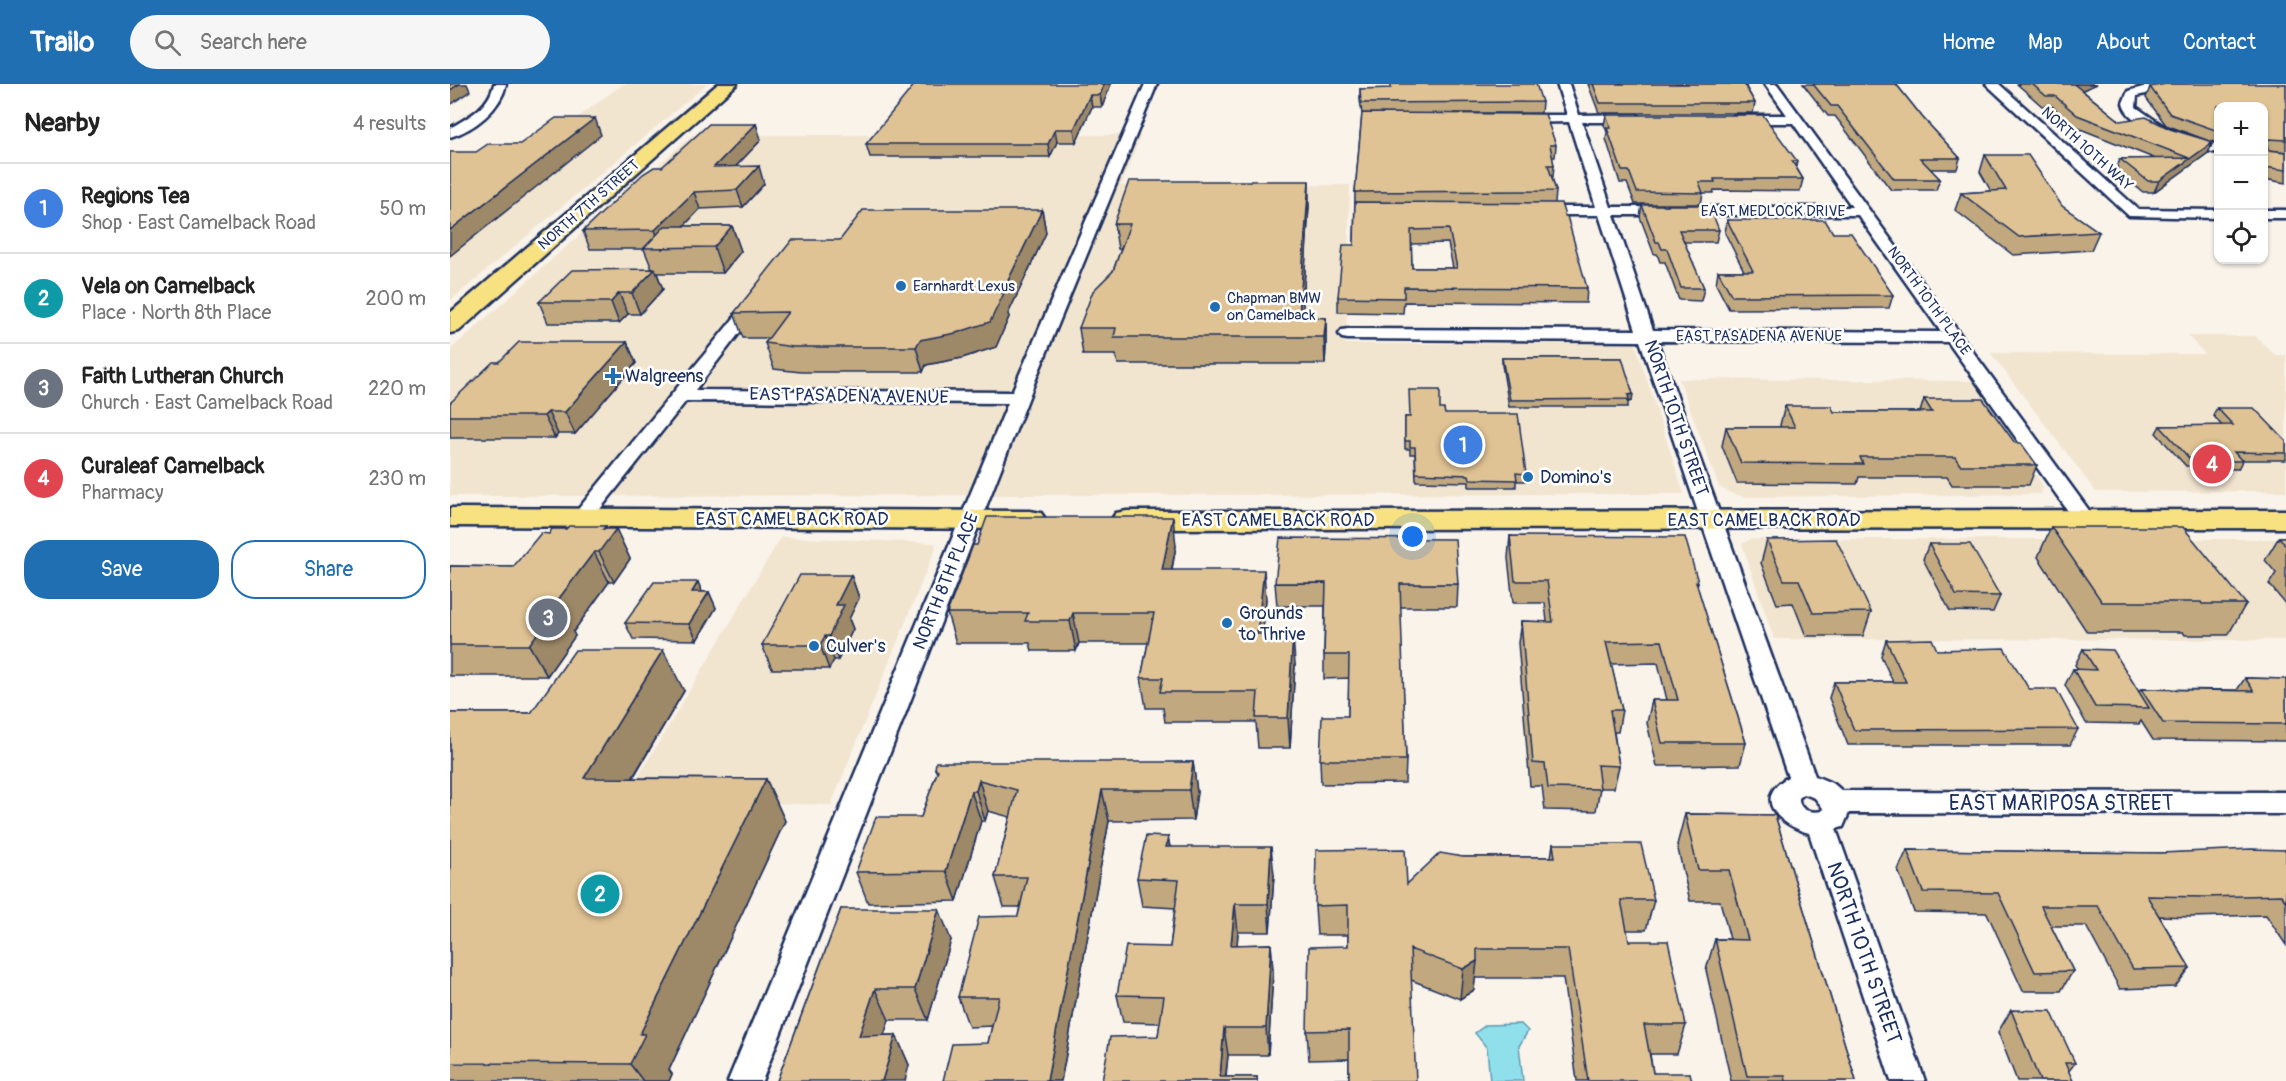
<!DOCTYPE html>
<html lang="en">
<head>
<meta charset="utf-8">
<style>
	:root { --surface:#fff; --page:#f6f6f6; --text:#222; --muted:#767676; --line:#e0e0e0; --accent:#1f6fb2 }
	body { margin:0; font-family:Pangolin,sans-serif; background:var(--page); color:var(--text) }
	.controls { position:absolute; right:18px; top:18px; display:grid; overflow:hidden; border-radius:12px; box-shadow:0 2px 4px #0004 }
	.controls button { width:54px; height:54px; display:grid; place-items:center; padding:0; border:0; border-bottom:2px solid var(--line); background:var(--surface); color:var(--text); font:30px sans-serif }
	.you { position:absolute; left:963px; top:453px; width:21px; height:21px; margin:-15px; border:4px solid #fff; border-radius:50%; background:#1a73e8; box-shadow:0 0 0 9px #1a73e833 }
	.badge { display:grid; place-items:center; width:39px; height:39px; border-radius:50%; background:var(--accent); color:#fff; font-size:20px; font-weight:700 }
	.pin { position:absolute; translate:-50% -50%; border:3px solid #fff; box-shadow:0 2px 6px #0006 }
	.list { margin:0; padding:0; list-style:none }
	h2 { display:flex; justify-content:space-between; align-items:center; height:78px; margin:0; padding:0 24px; font-size:26px }
	h2 small { font-size:20px; font-weight:400; color:var(--muted) }
	.list li { display:grid; grid-template-columns:39px 1fr auto; gap:18px; align-items:center; box-sizing:border-box; height:90px; padding:0 24px; border-top:2px solid var(--line) }
	.list b { display:block; font-size:22px; white-space:nowrap }
	.list p { margin:0; font-size:20px; white-space:nowrap; color:var(--muted) }
	.list em { font-size:20px; font-style:normal; color:var(--muted) }
	.actions { display:flex; gap:12px; padding:18px 24px }
	.actions a { flex:1; padding:14px 0; border:2px solid var(--accent); border-radius:24px; text-align:center; font-size:21px; color:var(--accent) }
	.actions .main { background:var(--accent); color:#fff }
	.icon { flex:none; width:33px; height:33px; fill:none; stroke:currentColor; stroke-width:2; stroke-linecap:round; stroke-linejoin:round }
	.map { position:relative; flex:none; width:1836px; height:997px; overflow:hidden }
	header { display:flex; align-items:center; gap:36px; box-sizing:border-box; height:84px; padding:0 30px; background:var(--accent); color:#fff }
	header strong { font-size:28px }
	nav { display:flex; gap:33px; margin-inline-start:auto; font-size:21px }
	.search { width:420px; height:54px; background:var(--page); display:flex; align-items:center; gap:15px; box-sizing:border-box; padding:0 21px; border-radius:33px; color:var(--muted); font-size:22px }
	main { display:flex }
	aside { flex:1; background:var(--surface) }
	.map>svg:first-child { display:block }
</style>
</head>
<body>
<header>
<strong>Trailo</strong>
<div class="search"><svg class="icon" aria-label="search" viewBox="0 0 24 24"><circle cx="10" cy="10" r="6"/><path d="M15 15l6 6"/></svg>Search here</div>
<nav><a>Home</a><a>Map</a><a>About</a><a>Contact</a></nav>
</header>
<main>
<aside>
<h2>Nearby<small>4 results</small></h2>
<ul class="list">
<li><span class="badge" style="background:#3f7fe0">1</span><div><b>Regions Tea</b><p>Shop · East Camelback Road</p></div><em>50 m</em></li>
<li><span class="badge" style="background:#0f9aa8">2</span><div><b>Vela on Camelback</b><p>Place · North 8th Place</p></div><em>200 m</em></li>
<li><span class="badge" style="background:#6b7280">3</span><div><b>Faith Lutheran Church</b><p>Church · East Camelback Road</p></div><em>220 m</em></li>
<li><span class="badge" style="background:#e0444e">4</span><div><b>Curaleaf Camelback</b><p>Pharmacy</p></div><em>230 m</em></li>
</ul>
<div class="actions"><a class="main">Save</a><a>Share</a></div>
</aside>
<div class="map">
<svg width="1836" height="997" viewBox="0 0 1836 997">
	<rect width="100%" height="100%" fill="#f9f3ea"/>
	<filter id="ink" filterUnits="userSpaceOnUse"><feTurbulence type="fractalNoise" baseFrequency=".0167" numOctaves="2"/><feDisplacementMap in="SourceGraphic" scale="12" xChannelSelector="R" yChannelSelector="G"/><feConvolveMatrix kernelMatrix="1 2 1 2 8 2 1 2 1" color-interpolation-filters="sRGB"/></filter>
	<g filter="url(#ink)">
		<path fill="#f2e5d0" d="M173,0H257L0,217V127Z
			M242,51H691L671,102L900,101L896,260L1185,259L1234,410L0,412V266Z
			M1738,252H1806L1825,271H1836V407L1646,408L1541,269L1755,270Z
			M1229,295L1525,297L1593,402L1591,410L1295,413L1283,410L1269,403Z
			M331,453L485,459L486,463L381,721L175,715Z
			M1301,455H1836V556L1324,555L1292,460Z"/>
		<path fill="#90e0ec" stroke="#6199b3" stroke-width="1.5" d="M1071,940L1078,947L1069,962L1073,997H1040L1037,964L1025,949L1036,941Z"/>
		<g fill="none" stroke-linecap="round" stroke-linejoin="round">
			<g stroke="#1b2f5e" stroke-width="5">
				<path id="minor" d="M44,0H56C51,25 24,46 0,53V44C19,33 39,23 44,0Z
					M695,0H707L589,287L312,997H278L558,319L236,317L139,439L132,440L125,439L121,434L301,213H313L315,216L245,306L562,308Z
					M1107,0H1119L1129,31L1186,30L1192,34L1186,38H1132L1161,123H1402L1343,39H1285L1279,35L1285,31H1337L1315,0H1327L1646,436L1642,441L1635,442L1628,441L1498,258L1207,257L1365,692L1384,700L1392,707L1836,708V730L1399,729L1393,743L1386,745L1475,997H1441L1359,749C1330,741 1301,715 1338,693L1190,257L898,255L892,254L889,250L892,246L898,245L1186,246L1149,131H1083L1076,127L1083,123H1146L1119,38L1066,39L1060,35L1066,31H1117ZM1164,131H1408L1491,248L1203,246ZM1354,710L1365,714L1373,724L1372,727C1362,729 1348,727 1349,714Z
					M1536,0H1549L1688,125L1768,126V134L1679,132Z
					M1704,0L1736,1C1731,5 1698,9 1687,12L1686,23L1715,43L1768,61V69C1746,65 1677,44 1673,19L1678,7Z
					M1814,126H1836V134H1814Z"/>
			</g>
			<g stroke="#1b2f5e" stroke-width="5">
				<path id="primary" d="M268,0H287L9,247L0,249V229Z
					M0,424L580,427L591,429L596,436L591,443L580,445L0,442Z
					M1836,426V444L677,445L666,443L661,436L666,429L677,427Z"/>
			</g>
			<use href="#minor" fill="#fff" fill-rule="evenodd"/>
			<use href="#primary" fill="#f8e181" fill-rule="evenodd"/>
		</g>
		<path fill="#c1a87f" stroke="#1b2f5e" stroke-width="1.5" fill-rule="evenodd" d="M661,0L652,23H642L626,58H607L600,73H420L416,60Z
			M1138,0H1297L1296,3L1305,19L1303,29H1149Z
			M1353,0H1446L1473,34L1510,74L1507,85H1480L1490,95L1486,106H1441L1385,32H1378Z
			M1567,0H1647L1632,6L1670,37L1720,45L1762,58L1716,41L1696,14L1700,3L1836,0V68L1818,66L1836,68V99L1814,95V22H1768V60L1763,58L1758,69L1704,108H1693L1666,87L1670,75H1706L1623,42L1602,22H1592Z
			M910,5L1092,18L1091,29H1004L1106,61L1105,73H1102L1104,81L1103,93H1102L1106,107L1105,119L1137,204L1136,219L954,218L953,229L888,228V213L904,161L905,108L912,30L910,16ZM998,159L1003,184H962L961,160Z
			M1156,31L1347,77L1346,83L1353,95L1350,107L1264,106L1263,109H1253L1251,120H1185L1177,99H1170L1156,55L1157,48L1154,41Z
			M306,40L311,56L286,82L314,100L293,123L250,125L234,142H282L291,167L273,189H207L213,205L190,230H178L169,239H98L89,218L202,185L194,165H140L133,147L212,83Z
			M1535,71L1612,122L1649,148L1641,166L1563,171L1505,126L1511,109L1541,107L1530,88Z
			M859,121L852,233L876,234V261L875,280H668L666,271H633L629,244L663,187L671,165H668L664,140Z
			M1192,121L1269,146L1266,158H1234L1254,204L1251,217L1229,216L1215,178H1210L1207,170H1204L1190,133Z
			M592,126L596,149L558,230L559,233L546,263L512,274L476,281L473,288H351L324,285L315,259L319,254H293L284,229L390,156Z
			M1277,136L1383,149L1443,211L1439,224L1279,225L1266,200L1268,187H1294L1275,149Z
			M177,258L186,279L125,350H108L105,354H0V319L49,278Z
			M1052,274H1172L1182,317L1178,318V323H1059L1052,281Z
			M1474,315L1565,359L1587,381L1579,401H1502L1497,393H1409L1407,400L1287,399L1272,362L1276,343H1331L1330,341L1335,322L1384,328H1470Z
			M1767,324L1836,357V376H1791L1792,377L1788,385H1745L1743,382H1736L1706,349L1710,342H1772L1763,331Z
			M990,325L995,330L1076,390L1075,397H1066V403H1019V398L966,397L965,370H960V365H955V333H959Z
			M156,442L157,445H166L180,475L164,498H159L123,548L125,552L97,592H0V482L63,483L99,450L116,445Z
			M1601,443L1796,520L1778,551H1735L1733,548H1637L1588,473Z
			M1060,452L1248,498L1247,502L1296,659L1290,681L1207,682L1197,639L1202,616H1217L1208,579L1161,580L1172,626L1168,648H1164L1169,682L1164,704H1150L1146,727L1095,726L1092,702H1080L1068,559L1071,537L1097,538L1095,519H1063L1058,474Z
			M1829,453H1836V521L1819,500L1826,489L1815,476Z
			M1317,456L1421,528L1413,552H1356L1343,519L1327,520L1311,479Z
			M1479,460L1550,512L1543,528L1500,527L1473,475Z
			M726,462L722,486L816,515L812,550L845,580L840,664H808L806,638H715L713,624H696L691,594L698,559H629L626,567H582L580,559H506L497,529Z
			M401,491L409,514L399,535L403,545L388,576H384L379,585H322L312,561Z
			M825,499L1008,500L1007,523H950L956,676L955,699L871,700L870,676L898,632L899,594L874,595V571L875,522H827Z
			M253,508H259L266,524L247,556L183,555L175,539Z
			M1436,556L1487,566L1579,605L1628,645L1620,661H1398L1379,614L1384,598H1443L1431,572Z
			M1633,565L1689,608L1691,605L1787,606L1795,594L1836,595V657L1703,656L1691,637L1689,640L1636,639L1615,601L1623,585H1628L1625,581Z
			M234,607L183,694L316,695L335,737L219,986L222,990L219,997H0V629H81Z
			M743,678L747,708L743,736L659,737L611,997H493L538,959L542,942L519,943L508,913L568,832L570,823H554L545,793L560,733L538,727L535,737H531L507,817L418,819L406,788L471,733L487,689L485,685Z
			M1235,730L1325,731L1406,997H1281L1256,886L1265,855H1280L1270,817H1240L1227,761Z
			M718,753L720,763L824,791L820,848H788L787,861L821,860L823,888L818,971H778L776,993H807V997H652L708,952L710,939L673,938L667,911L720,863L725,824L692,822L687,794Z
			M1103,760L1204,816L1196,846H1176L1179,857L1236,941L1227,970H1200L1203,989L1242,997H1127L1113,894H1025L1024,906L1010,915L961,896L899,995V975L859,976L857,947L898,862V851H867L865,822L957,800L1013,773H1101Z
			M1457,766L1711,769L1836,766V861L1816,831L1741,833L1709,832L1740,884L1725,903L1670,905L1636,842H1601L1623,887L1611,907H1573L1537,829L1464,828L1448,786Z
			M391,825L501,856L478,936H439L433,951H446L459,981L327,997Z
			M1561,926L1625,979L1618,988L1623,997H1567L1548,948Z"/>
		<path fill="#9d8868" stroke="#1b2f5e" stroke-width="1.5" d="M9,0H17L20,7L0,21V6Z
			M654,0H661L652,23L650,11Z
			M1626,0H1647L1621,11L1625,1Z
			M1689,0H1702L1688,3Z
			M640,11L642,23L626,58L624,45Z
			M145,34L151,51L0,172V146Z
			M306,40L311,56L269,100L264,83Z
			M605,45L607,58L600,73L598,60Z
			M1763,58L1758,69L1704,108L1709,97Z
			M309,82L314,100L293,123L287,106Z
			M859,97V121L851,253L849,232Z
			M244,108L250,125L212,165L205,146Z
			M592,126L596,149L558,230L559,233L546,263L512,274L476,281L473,288L466,263L470,256L552,209Z
			M282,142L291,167L273,189L264,163Z
			M205,185L213,205L190,230L182,209Z
			M169,209L178,230L169,239L161,218Z
			M876,234V261L875,280L874,253Z
			M177,258L186,279L125,350L115,328Z
			M1183,310L1182,317L1178,318V311Z
			M98,328L108,350L105,354L94,332Z
			M723,433L726,462L716,515L712,486Z
			M156,442L161,452L166,445L180,475L164,498L149,468L153,445Z
			M144,468L159,498L123,548L125,552L97,592L79,561L104,521Z
			M814,486L816,515L810,580L807,550Z
			M401,491L409,514L399,535L403,545L388,576L379,552L386,521Z
			M248,498L255,514L242,508Z
			M259,508L266,524L247,556L239,540Z
			M623,529L629,559L626,567L620,537Z
			M843,550L845,580L840,664L838,634Z
			M375,552L384,576L379,585L370,561Z
			M213,566L234,607L158,735L134,694Z
			M743,678L747,708L743,736L739,706Z
			M316,695L335,737L219,986L222,990L219,997H193L180,980L190,950Z
			M529,696L538,727L535,737L526,707Z
			M652,706L659,737L611,997H597Z
			M521,707L531,737L507,817L496,787Z
			M718,753L723,782L716,763Z
			M821,763L824,791L820,848L818,820Z
			M785,820L788,848L785,889L781,861Z
			M489,825L501,856L478,936L465,905Z
			M821,860L823,888L818,971L816,944Z
			M1027,877L1024,906L1010,915L1013,885Z
			M425,905L439,936L424,982L409,952Z
			M774,944L778,971L775,997L770,993Z
			M446,951L459,981L455,997H432Z"/>
		<path fill="#e0c394" stroke="#1b2f5e" stroke-width="1.5" fill-rule="evenodd" d="M0,0H9L0,6Z
			M465,0H654L650,11H640L624,45H605L598,60H416Z
			M941,0H1086L1092,18L911,19L910,5L941,4Z
			M1143,0H1294L1305,19H1150Z
			M1363,0H1446L1473,34L1510,74H1470L1490,95H1444L1387,22H1381Z
			M1582,0H1626L1625,1L1670,37L1696,33L1720,45L1763,58L1709,97H1698L1670,75L1739,74L1627,31L1605,12H1596Z
			M1716,0H1836V56L1819,55L1817,57L1818,66L1836,68V86L1814,83V22H1768V47L1720,30L1700,3Z
			M912,29L1095,30L1106,61H1100L1104,81H1098L1106,107L905,108Z
			M1156,31H1313L1347,77H1342L1353,95H1264L1265,98H1249L1253,109L1187,108L1179,87H1172L1157,44H1161Z
			M106,34H145L0,146V68H26L38,60H70Z
			M259,40H306L264,83L309,82L287,106L244,108L205,146L133,147L193,90L204,83H212Z
			M1535,71H1578L1612,122L1649,148L1569,153L1511,109L1556,106Z
			M679,97H859L849,232L876,234L874,253H664L666,244H629L643,207L663,187L680,140H664Z
			M905,118L1111,119L1115,132H1117L1137,204L954,203V214L888,213L893,161H904ZM999,145L1007,184H962L961,146Z
			M1192,121H1259L1269,146H1229L1254,204H1231L1217,165H1212L1209,158H1206Z
			M413,126H592L552,209H554L540,238L506,249L470,256L466,263H343L315,259L338,228L284,229L342,156H390Z
			M1277,136H1375L1383,149H1401L1443,211L1282,212L1268,187H1303Z
			M215,142H282L264,163L194,164Z
			M205,185L182,209H169L161,218H89L122,186Z
			M69,258H177L115,328H98L94,332H0V319L43,278H49Z
			M1052,274H1172L1183,310L1178,311L1179,315L1060,316Z
			M959,306H990V325H994L995,330H1068L1076,390L1066,389L1067,396L1020,395L1019,391L966,389L965,363H960V357H955V333H960Z
			M1474,315H1533L1565,359H1571L1587,381H1510L1505,373H1410L1413,380L1291,379L1276,343H1345L1335,322H1381L1384,328H1482Z
			M1767,324H1804L1836,357V369L1784,368L1792,377H1749L1747,375H1740L1710,342L1783,341Z
			M537,433H723L712,486H814L807,550H843L838,634H806L808,608H710L713,594H691L704,529H623L620,537H575L578,529H497L523,461H527Z
			M119,442H156L153,445H166L149,468H144L104,521L108,522L79,561H0V482L63,483L91,449L99,450L102,445H116Z
			M1601,443H1733L1796,520H1752L1751,518H1652Z
			M1060,452L1235,453L1248,498H1246L1296,659H1212L1202,616H1228L1212,557L1156,558L1172,626H1160L1169,682L1147,681L1150,705L1098,704L1095,680L1083,679L1071,537L1103,538L1097,497H1065Z
			M1829,453H1836V462Z
			M830,454L1005,455L1008,500H950L956,676H870L872,632H898L899,571H874L876,499H825Z
			M1386,455L1421,528L1363,529L1349,496H1334L1317,456Z
			M1479,460H1520L1550,512L1506,511Z
			M350,491H401L386,521H394L379,552H375L370,561H312Z
			M204,498H248L242,508H259L239,540L175,539Z
			M1482,555L1487,566L1554,564L1579,605H1606L1628,645L1404,646L1384,598H1456L1436,556Z
			M1633,565L1663,566L1699,624L1645,623L1623,585L1646,586Z
			M125,566H213L134,694L316,695L190,950H195L180,980L0,979V629H81Z
			M1795,594L1836,595V640L1713,639L1691,605L1804,607Z
			M486,678H743L739,706H652L597,997H493L502,960L538,959L549,913H508L529,833L568,832L577,793H545L567,706L529,696L526,707H521L496,787L406,788L426,733H471L488,686L485,685Z
			M1235,730L1325,731L1406,997H1336L1335,992H1297L1265,855L1298,856L1279,786H1248Z
			M696,752L718,753L716,763H821L818,820H785L781,861L821,860L816,944H774L770,993H807V997H652L660,953L708,952L714,912L667,911L676,862L720,863L729,796L687,794Z
			M1103,760H1191L1204,816H1171L1179,857H1218L1236,941H1194L1203,989H1240L1242,997H1138L1118,865H1027V877L1013,885L960,865L966,997H862V996L899,995V946L857,947L859,863L898,862V821L865,822L866,766L955,765L957,800L990,769L1013,773H1105Z
			M1801,765L1836,766V818L1831,811L1755,813L1697,812L1740,884L1683,885L1648,822H1591L1623,887L1585,888L1548,809L1473,808L1457,766L1711,769Z
			M391,825H489L465,905H425L409,952L446,951L432,997H327Z
			M1561,926L1601,927L1625,979H1615L1623,997H1590Z"/>
	</g>
	<g fill="#1f6fb2" stroke="#fff" stroke-width="2">
		<circle cx="451" cy="202" r="6"/>
		<circle cx="765" cy="223" r="6"/>
		<path d="M160 283h6v6h6v6h-6v6h-6v-6h-6v-6h6z"/>
		<circle cx="1078" cy="393" r="6"/>
		<circle cx="777" cy="539" r="6"/>
		<circle cx="364" cy="562" r="6"/>
	</g>
	<g text-anchor="middle" dominant-baseline="central" stroke-width="5" stroke-linejoin="round" paint-order="stroke">
		<g font-size="15" fill="#1b2f5e" stroke="#fff">
			<text transform="translate(1637 65) rotate(42)">NORTH 10TH WAY</text>
			<text transform="translate(139 121) rotate(-41)">NORTH 7TH STREET</text>
			<text x="1323" y="127">EAST MEDLOCK DRIVE</text>
			<text transform="translate(1479 217) rotate(54)">NORTH 10TH PLACE</text>
			<text x="1309" y="252">EAST PASADENA AVENUE</text>
		</g>
		<g font-size="15" fill="#1b2f5e" stroke="#fff" text-anchor="start">
			<text x="463" y="202">Earnhardt Lexus</text>
			<text x="777" y="214">Chapman BMW<tspan x="777" dy="17">on Camelback</tspan></text>
		</g>
		<g font-size="18" fill="#1b2f5e" stroke="#fff" text-anchor="start">
			<text x="175" y="292">Walgreens</text>
			<text x="1090" y="393">Domino's</text>
			<text x="789" y="529">Grounds<tspan x="789" dy="21">to Thrive</tspan></text>
			<text x="376" y="562">Culver's</text>
		</g>
		<g font-size="18" fill="#1b2f5e" stroke="#fff">
			<text transform="translate(399 312) rotate(1)">EAST PASADENA AVENUE</text>
			<text transform="translate(1226 334) rotate(71)">NORTH 10TH STREET</text>
			<text x="342" y="435">EAST CAMELBACK ROAD</text>
			<text x="828" y="436">EAST CAMELBACK ROAD</text>
			<text x="1314" y="436">EAST CAMELBACK ROAD</text>
			<text transform="translate(496 497) rotate(-68)">NORTH 8TH PLACE</text>
		</g>
		<g font-size="21" fill="#1b2f5e" stroke="#fff">
			<text x="1611" y="719">EAST MARIPOSA STREET</text>
			<text transform="translate(1414 869) rotate(71)">NORTH 10TH STREET</text>
		</g>
	</g>
</svg>
<div class="controls">
<button>+</button>
<button>−</button>
<button><svg class="icon" aria-label="locate" viewBox="0 0 24 24"><circle cx="12" cy="12" r="6"/><path d="M12 2v4M12 18v4M2 12h4M18 12h4"/></svg></button>
</div>
<div class="you"></div>
<div class="pin badge" style="left:1013px;top:361px;background:#3f7fe0">1</div>
<div class="pin badge" style="left:150px;top:810px;background:#0f9aa8">2</div>
<div class="pin badge" style="left:98px;top:534px;background:#6b7280">3</div>
<div class="pin badge" style="left:1762px;top:380px;background:#e0444e">4</div>
</div>
</main>
</body>
</html>
